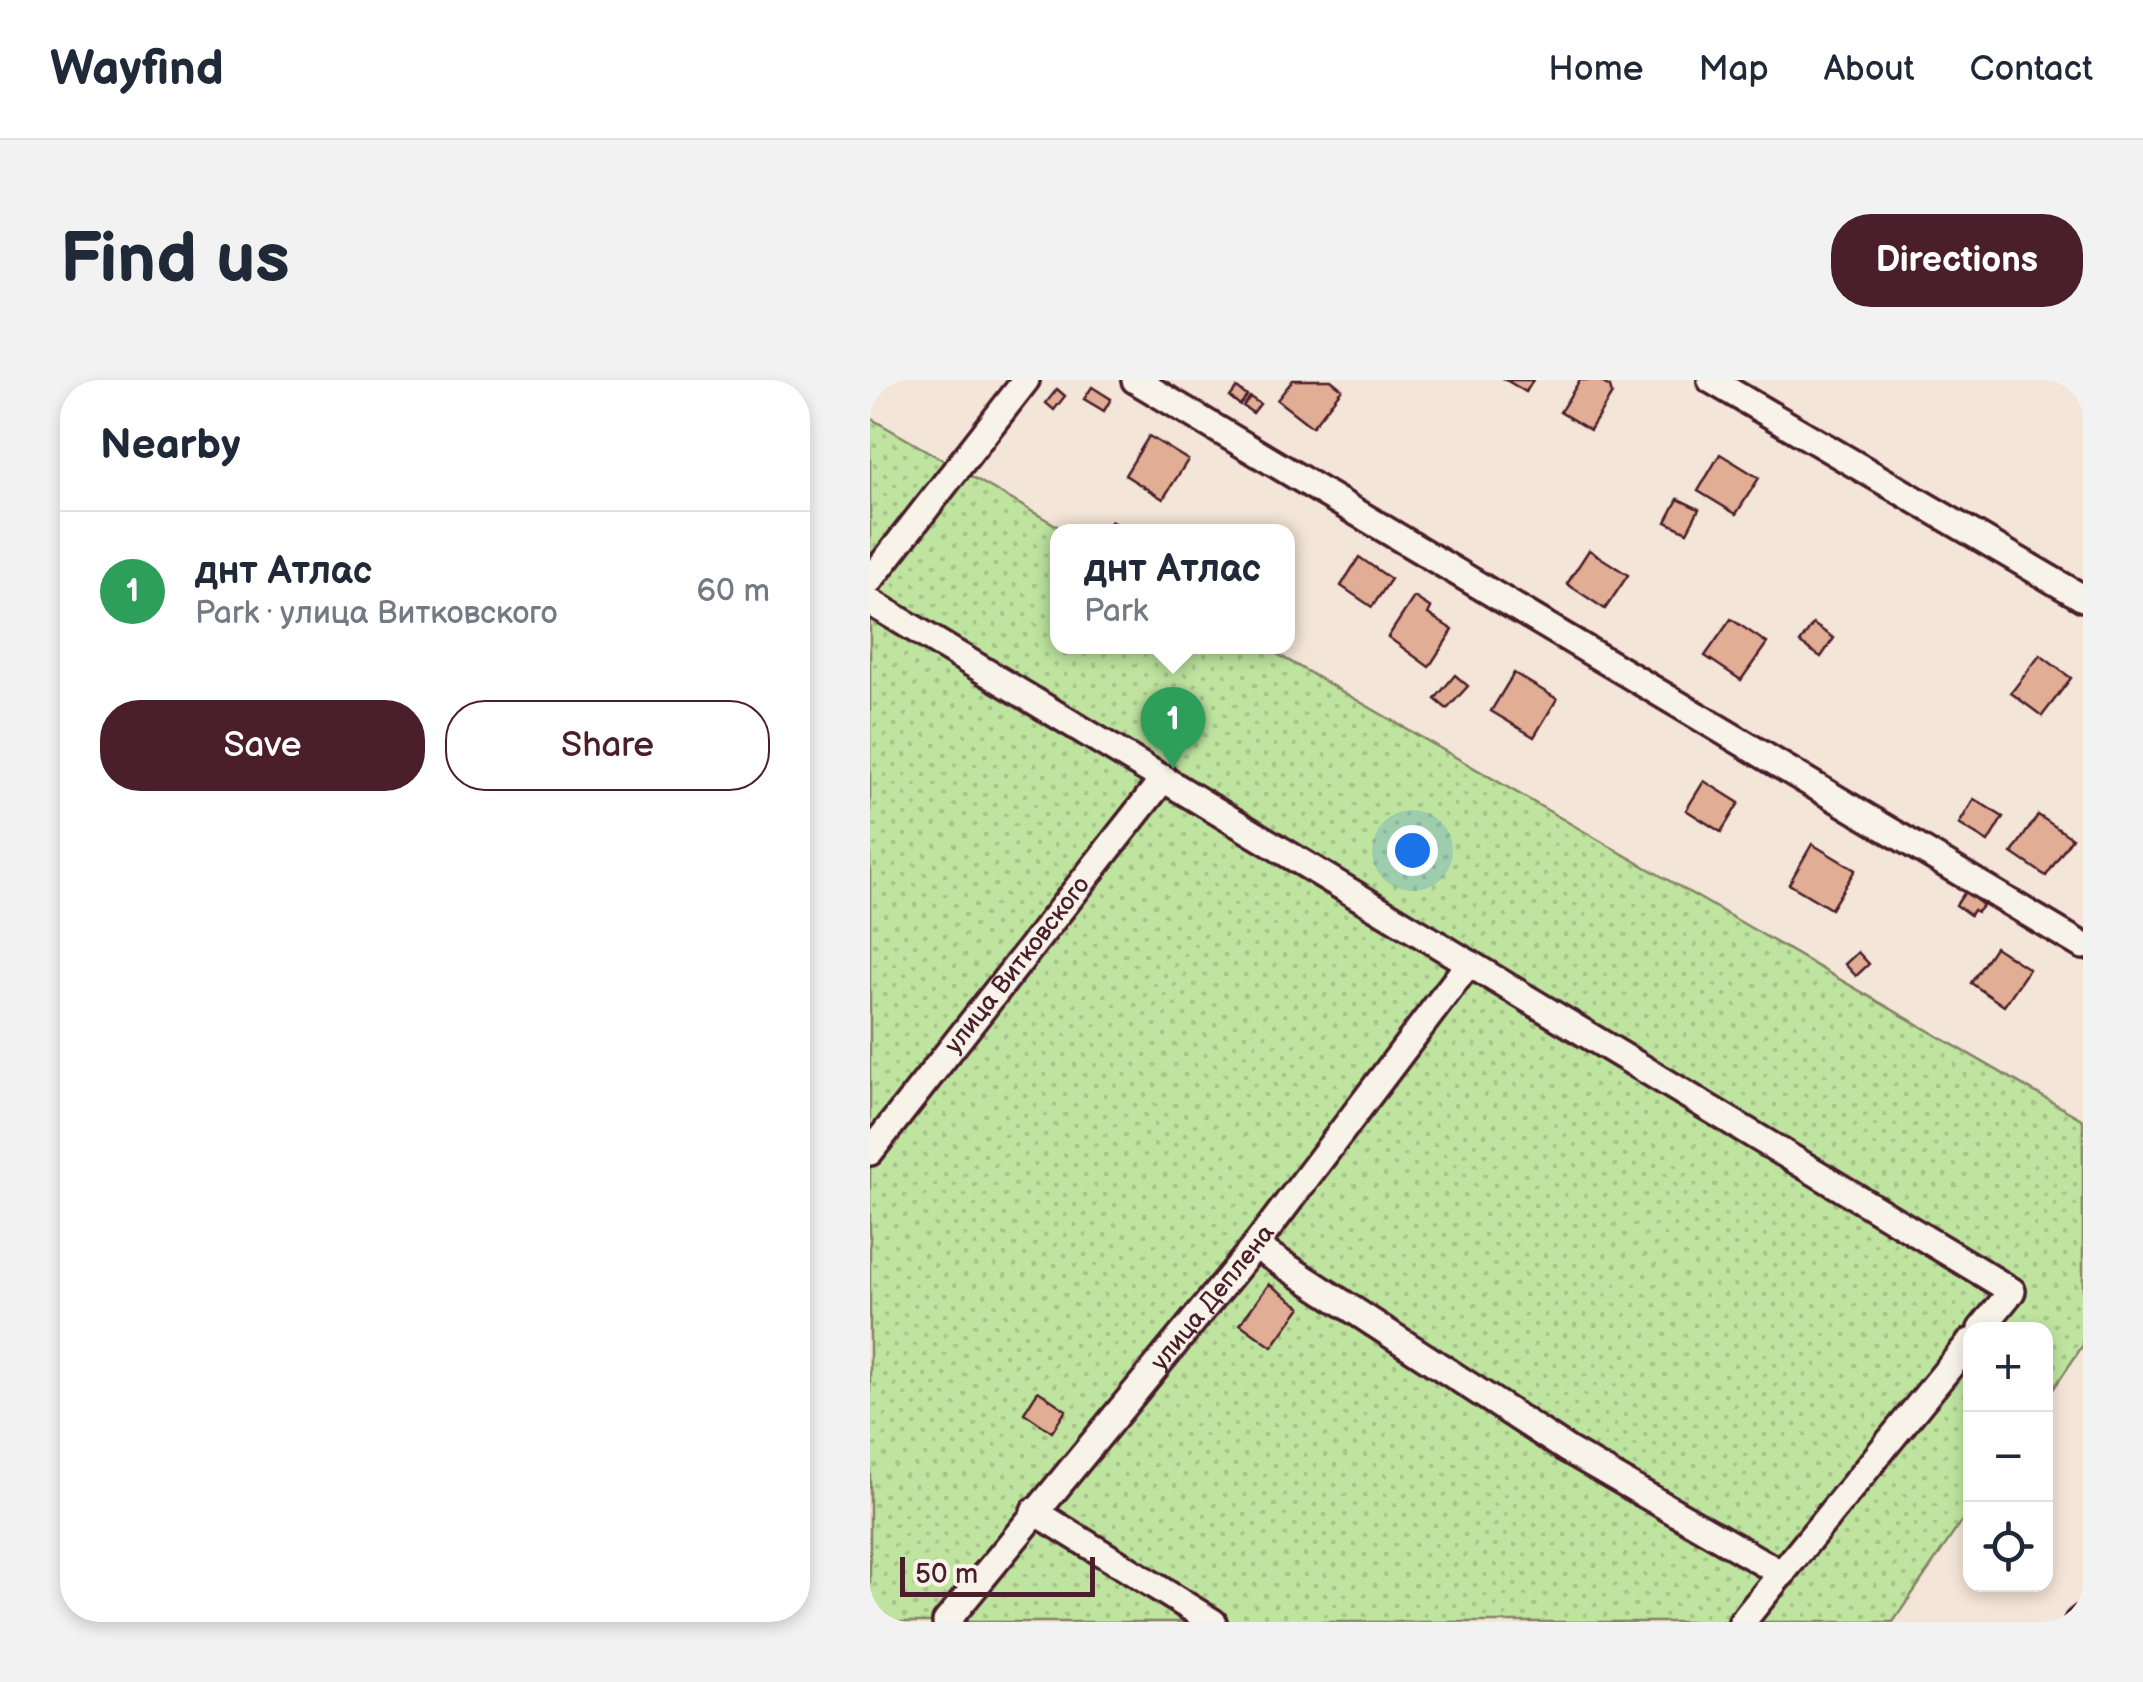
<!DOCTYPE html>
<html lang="en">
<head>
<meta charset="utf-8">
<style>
	:root { --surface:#fff; --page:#f2f2f3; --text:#1f2937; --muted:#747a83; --line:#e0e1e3; --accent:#4a1f2b }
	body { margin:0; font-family:"Balsamiq Sans",sans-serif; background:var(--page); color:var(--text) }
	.controls { position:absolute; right:30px; bottom:30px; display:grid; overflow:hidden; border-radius:20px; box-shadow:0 5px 15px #0003 }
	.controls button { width:90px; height:90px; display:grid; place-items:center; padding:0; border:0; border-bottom:2px solid var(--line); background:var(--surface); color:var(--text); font:50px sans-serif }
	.scale { position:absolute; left:30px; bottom:25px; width:195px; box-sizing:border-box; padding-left:10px; border:5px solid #4a1f2b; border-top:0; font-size:28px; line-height:35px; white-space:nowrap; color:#4a1f2b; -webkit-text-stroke:8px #f7f3e8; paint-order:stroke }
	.you { position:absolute; left:542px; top:470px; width:35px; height:35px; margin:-25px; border:8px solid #fff; border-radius:50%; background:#1a73e8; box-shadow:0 0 0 15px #1a73e833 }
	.badge { display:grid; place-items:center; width:65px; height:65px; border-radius:50%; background:var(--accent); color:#fff; font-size:32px; font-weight:700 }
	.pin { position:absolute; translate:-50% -82px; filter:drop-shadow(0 2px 5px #0008) }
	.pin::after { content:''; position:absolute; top:52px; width:35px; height:30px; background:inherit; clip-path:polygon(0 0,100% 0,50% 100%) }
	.popup { position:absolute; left:180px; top:144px; width:245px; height:130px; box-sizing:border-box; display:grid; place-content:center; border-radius:20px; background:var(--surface); filter:drop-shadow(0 2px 8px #0005); font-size:32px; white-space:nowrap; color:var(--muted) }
	.popup b { font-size:38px; color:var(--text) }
	.popup::after { content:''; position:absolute; left:50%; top:100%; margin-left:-20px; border:20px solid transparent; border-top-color:var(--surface) }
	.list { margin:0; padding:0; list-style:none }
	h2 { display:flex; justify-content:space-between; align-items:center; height:130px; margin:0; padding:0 40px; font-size:42px }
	h2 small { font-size:32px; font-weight:400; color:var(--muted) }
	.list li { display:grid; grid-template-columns:65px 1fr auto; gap:30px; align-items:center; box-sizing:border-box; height:160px; padding:0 40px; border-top:2px solid var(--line) }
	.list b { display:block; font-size:38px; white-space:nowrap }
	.list p { margin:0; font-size:32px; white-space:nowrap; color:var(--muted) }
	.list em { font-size:32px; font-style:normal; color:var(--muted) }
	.actions { display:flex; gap:20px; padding:30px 40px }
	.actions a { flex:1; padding:22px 0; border:2px solid var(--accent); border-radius:40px; text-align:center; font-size:35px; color:var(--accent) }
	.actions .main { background:var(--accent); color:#fff }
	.icon { flex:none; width:55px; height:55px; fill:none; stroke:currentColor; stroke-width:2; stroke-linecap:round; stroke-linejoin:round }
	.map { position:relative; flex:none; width:1213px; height:1242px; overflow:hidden; border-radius:40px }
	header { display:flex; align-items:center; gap:60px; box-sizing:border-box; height:140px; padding:0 50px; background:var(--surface); border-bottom:2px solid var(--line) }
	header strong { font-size:48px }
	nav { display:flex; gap:55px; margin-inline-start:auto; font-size:35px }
	.intro { display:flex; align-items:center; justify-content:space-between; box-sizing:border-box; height:240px; padding:0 60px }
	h1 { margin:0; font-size:70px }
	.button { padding:25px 45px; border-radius:40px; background:var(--accent); color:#fff; font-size:35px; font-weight:700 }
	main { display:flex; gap:60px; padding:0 60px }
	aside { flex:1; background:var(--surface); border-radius:40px; box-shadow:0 5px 15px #0003 }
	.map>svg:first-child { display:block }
</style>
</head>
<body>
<header>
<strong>Wayfind</strong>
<nav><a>Home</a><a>Map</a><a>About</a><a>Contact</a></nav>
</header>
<div class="intro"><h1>Find us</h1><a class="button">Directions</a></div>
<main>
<aside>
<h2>Nearby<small></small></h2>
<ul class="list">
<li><span class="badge" style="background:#2e9e5b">1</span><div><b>днт Атлас</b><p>Park · улица Витковского</p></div><em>60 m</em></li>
</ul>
<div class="actions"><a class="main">Save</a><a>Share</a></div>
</aside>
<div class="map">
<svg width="1213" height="1242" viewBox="0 0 1213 1242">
	<defs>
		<pattern id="garden-dots" width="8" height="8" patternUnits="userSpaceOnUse" patternTransform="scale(2.5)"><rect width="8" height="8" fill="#bee49f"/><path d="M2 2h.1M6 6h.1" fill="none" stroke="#a5c389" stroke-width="1.8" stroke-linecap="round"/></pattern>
	</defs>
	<rect width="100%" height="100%" fill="#f3e5d7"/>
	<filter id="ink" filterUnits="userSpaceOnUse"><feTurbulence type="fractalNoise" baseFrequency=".01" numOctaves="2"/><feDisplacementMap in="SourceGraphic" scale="20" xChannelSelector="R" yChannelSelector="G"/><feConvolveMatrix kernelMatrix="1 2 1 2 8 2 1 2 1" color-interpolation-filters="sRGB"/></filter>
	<g filter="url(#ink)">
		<path fill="url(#garden-dots)" stroke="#848265" stroke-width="2.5" d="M0,38L196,151L188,152V266L395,267L1213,740V965L1176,1020V949H1100V1129L1023,1242H0Z"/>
		<path fill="#e1ad94" stroke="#4a1f2b" stroke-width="2.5" d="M423,0H461L472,9L442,47L407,20Z
			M636,0H663L656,12Z
			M710,0H728L740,7L742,14L720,50L690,32Z
			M222,7L241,19L234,31L214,19Z
			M367,8L377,16L370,25L360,17Z
			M187,9L195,16L184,30L176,23Z
			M380,17L390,24L383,33L373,26Z
			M279,56L318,80L293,119L255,95Z
			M850,74L889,98L866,134L828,111Z
			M808,119L829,129L817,152L796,142Z
			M241,141L257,152H233Z
			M719,170L758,195L735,229L697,204Z
			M489,177L521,199L502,227L471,206Z
			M544,217L561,228L558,234L583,250L559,287L518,257Z
			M861,239L897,263L871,300L835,276Z
			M943,244L964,258L951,277L930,263Z
			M1170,275L1201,298L1172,336L1141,313Z
			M644,293L687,319L664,357L621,331Z
			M585,295L598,306L577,329L565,319Z
			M834,401L869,423L851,452L816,430Z
			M1104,419L1133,437L1118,462L1089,444Z
			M1168,435L1202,458L1176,496L1142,473Z
			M942,464L985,490L961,529L919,504Z
			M1095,512L1113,525L1107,532L1103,530L1100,535L1086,525Z
			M1125,567L1159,589L1134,626L1101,603Z
			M988,572L999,584L986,596L975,584Z
			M399,904L431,927L402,967L370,944Z
			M168,1011L196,1030L182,1052L154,1033Z"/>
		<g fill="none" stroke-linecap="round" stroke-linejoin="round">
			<g stroke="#4a1f2b" stroke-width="32">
				<g id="street">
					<path d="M265,0L1213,566"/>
					<path d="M841,0L1213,218"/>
					<path d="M0,200L156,0"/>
					<path d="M0,222L1142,911L1111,949"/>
					<path id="s1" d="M0,772L294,398"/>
					<path d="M385,866L698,1070L912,1194"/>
					<path d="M164,1131L343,1242"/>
					<path id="s2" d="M76,1242L385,866L599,583"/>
					<path d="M872,1242L1100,962"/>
					<path d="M1208,1242L1213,1238"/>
				</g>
			</g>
			<use href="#street" stroke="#f7f3e8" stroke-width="25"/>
		</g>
	</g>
	<g text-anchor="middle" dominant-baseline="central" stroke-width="10" stroke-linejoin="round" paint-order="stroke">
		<g font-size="25" fill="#4a1f2b" stroke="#f7f3e8">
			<text stroke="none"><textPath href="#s1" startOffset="238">улица Витковского</textPath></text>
			<text stroke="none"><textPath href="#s2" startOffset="420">улица Деплена</textPath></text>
		</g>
	</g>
</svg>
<div class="controls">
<button>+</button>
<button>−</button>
<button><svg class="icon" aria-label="locate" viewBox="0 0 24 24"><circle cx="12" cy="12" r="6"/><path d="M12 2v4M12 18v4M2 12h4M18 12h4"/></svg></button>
</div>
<div class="scale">50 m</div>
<div class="you"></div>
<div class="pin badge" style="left:303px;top:389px;background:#2e9e5b">1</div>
<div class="popup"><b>днт Атлас</b>Park</div>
</div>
</main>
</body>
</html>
